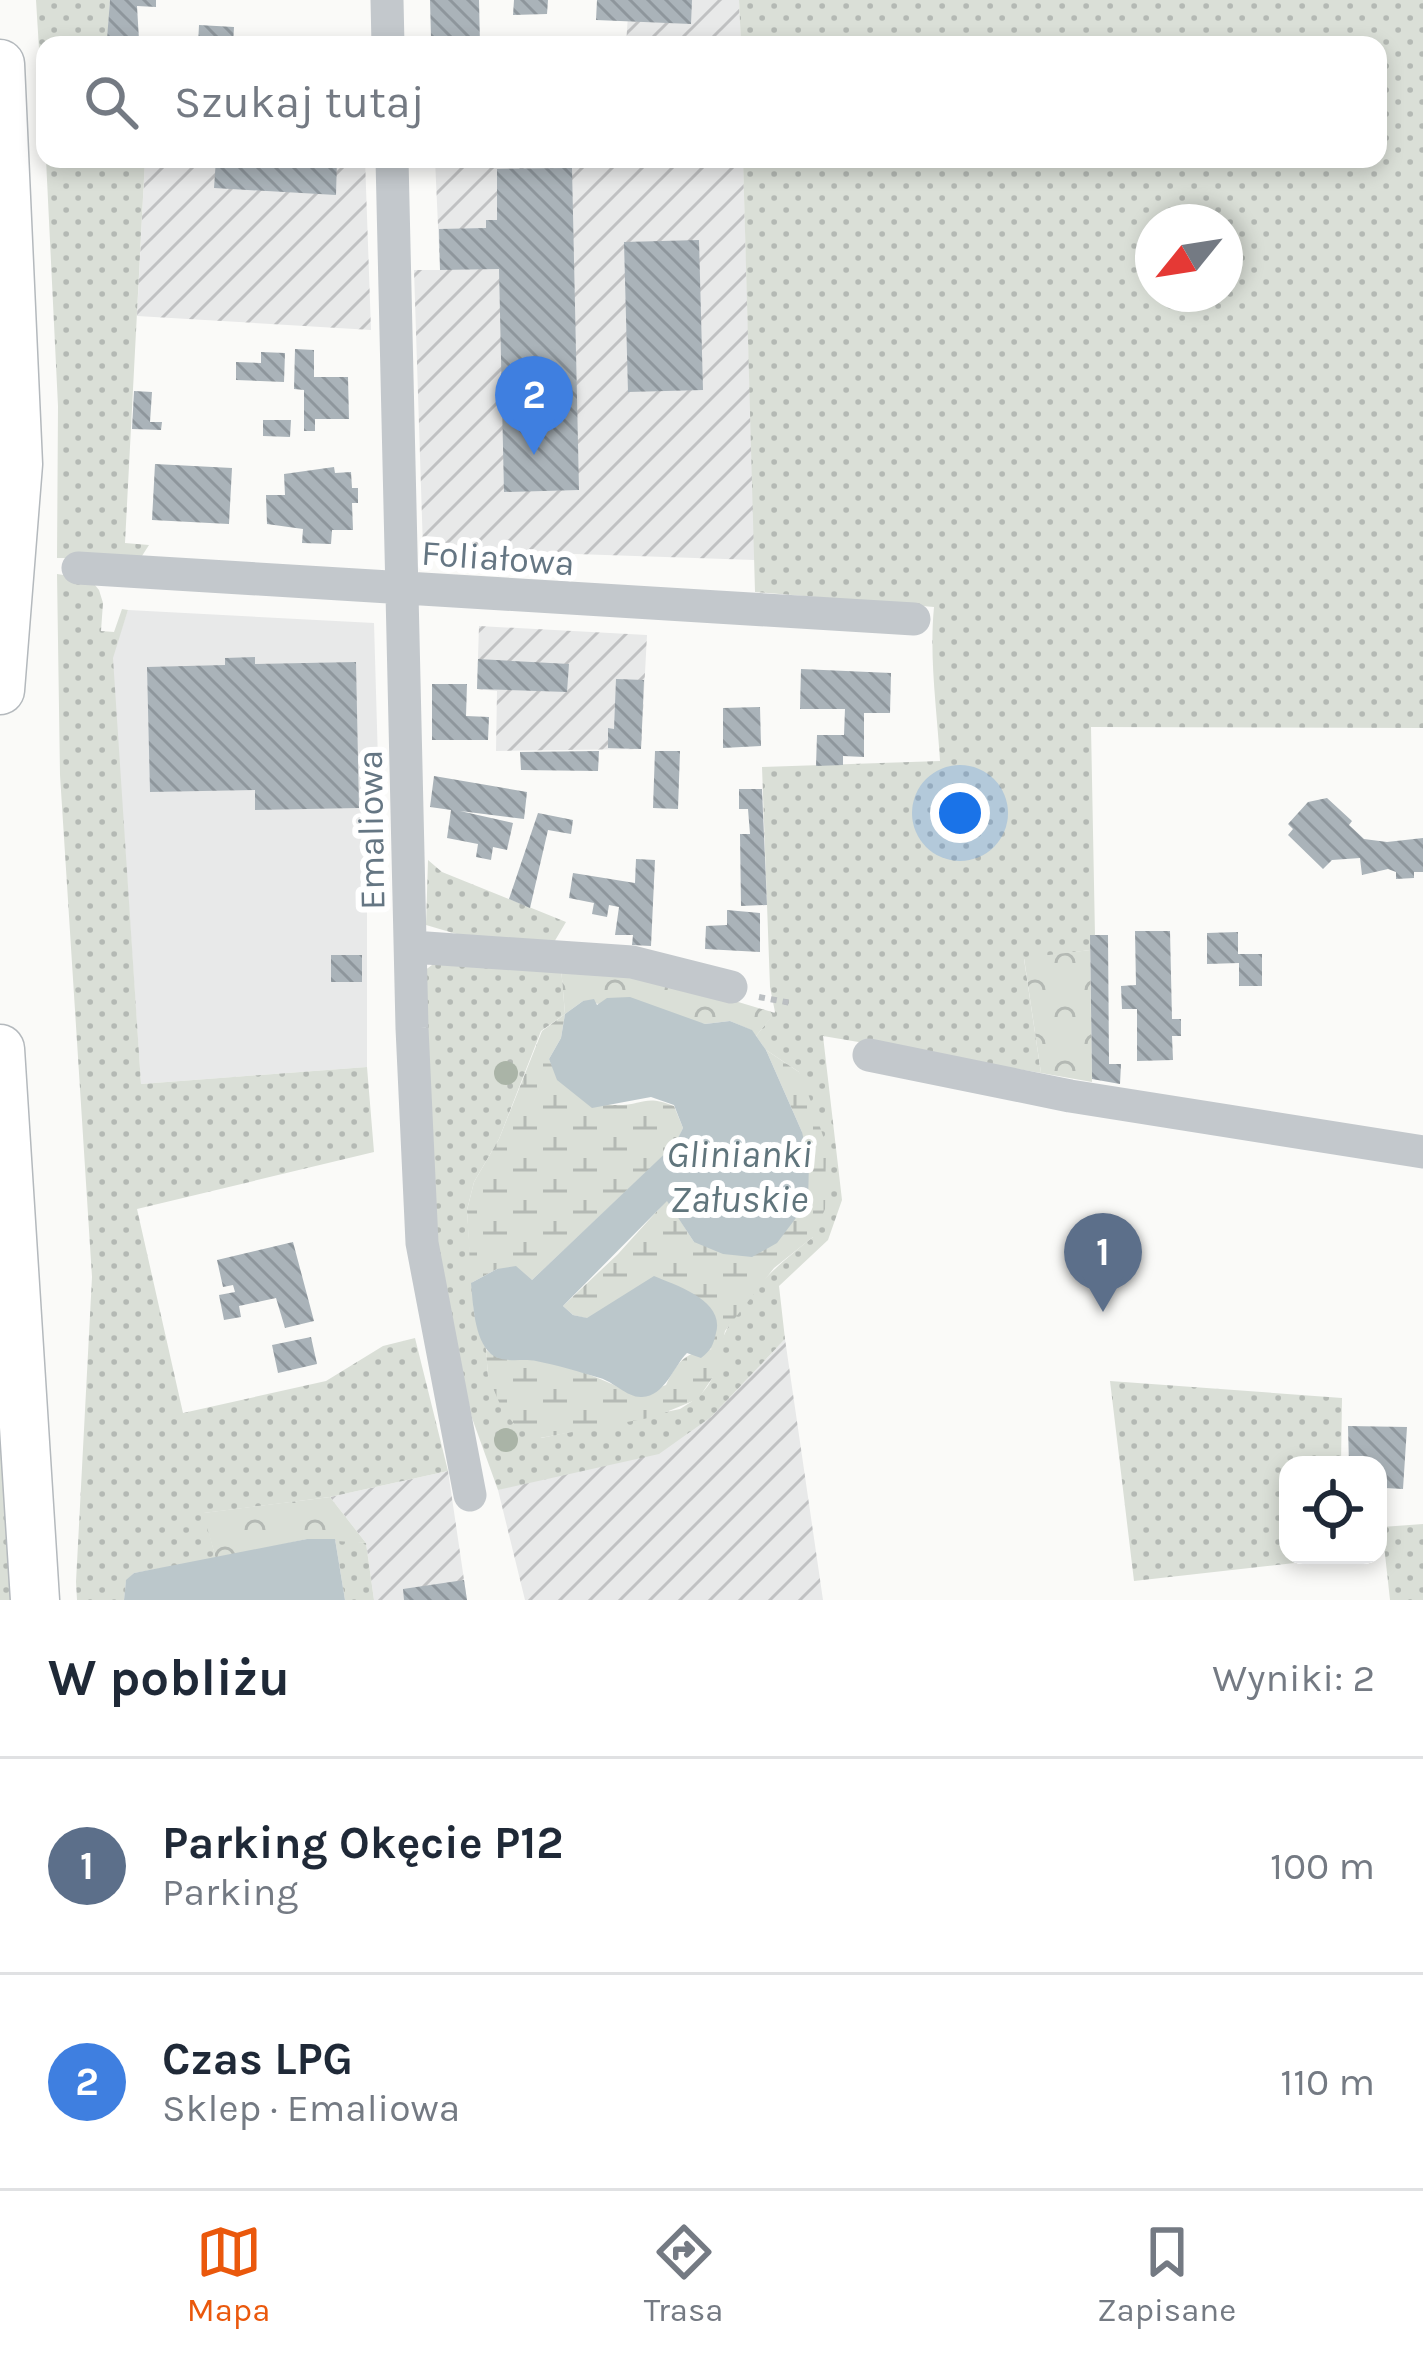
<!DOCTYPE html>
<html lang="pl">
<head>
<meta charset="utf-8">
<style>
	:root { --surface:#fff; --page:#f6f6f7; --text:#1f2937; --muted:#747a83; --line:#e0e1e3; --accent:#ea580c }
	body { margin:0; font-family:Karla,sans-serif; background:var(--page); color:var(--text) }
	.controls { position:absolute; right:36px; bottom:36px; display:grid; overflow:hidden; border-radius:24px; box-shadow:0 6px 18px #0003 }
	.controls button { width:108px; height:108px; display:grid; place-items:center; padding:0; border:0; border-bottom:3px solid var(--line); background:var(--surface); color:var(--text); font:60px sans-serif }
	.compass { position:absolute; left:1135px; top:204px; width:108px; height:108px; border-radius:50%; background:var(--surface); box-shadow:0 6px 18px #0003; rotate:240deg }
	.you { position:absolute; left:960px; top:813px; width:42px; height:42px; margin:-30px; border:9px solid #fff; border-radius:50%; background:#1a73e8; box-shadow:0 0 0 18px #1a73e833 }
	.badge { display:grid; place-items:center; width:78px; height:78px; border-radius:50%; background:var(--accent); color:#fff; font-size:39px; font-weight:700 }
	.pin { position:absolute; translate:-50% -99px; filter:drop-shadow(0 3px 6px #0008) }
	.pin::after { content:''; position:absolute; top:63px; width:42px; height:36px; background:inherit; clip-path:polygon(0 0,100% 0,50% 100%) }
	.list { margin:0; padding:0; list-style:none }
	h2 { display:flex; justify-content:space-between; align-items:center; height:156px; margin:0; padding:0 48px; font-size:51px }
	h2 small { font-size:39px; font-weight:400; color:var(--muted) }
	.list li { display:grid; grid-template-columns:78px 1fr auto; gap:36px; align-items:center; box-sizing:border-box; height:216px; padding:0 48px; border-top:3px solid var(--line) }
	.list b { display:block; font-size:45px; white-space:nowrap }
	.list p { margin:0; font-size:39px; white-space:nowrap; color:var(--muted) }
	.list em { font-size:39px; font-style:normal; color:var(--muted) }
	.icon { flex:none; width:66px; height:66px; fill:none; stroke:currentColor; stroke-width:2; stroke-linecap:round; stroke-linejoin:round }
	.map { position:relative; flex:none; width:1423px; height:1600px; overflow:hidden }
	.search { position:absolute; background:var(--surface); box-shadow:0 6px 18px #0003; left:36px; right:36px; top:36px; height:132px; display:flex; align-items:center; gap:30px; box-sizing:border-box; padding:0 42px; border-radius:24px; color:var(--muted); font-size:45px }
	.sheet { height:588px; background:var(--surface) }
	nav { display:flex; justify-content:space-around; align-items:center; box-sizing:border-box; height:168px; border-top:3px solid var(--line); background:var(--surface); font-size:33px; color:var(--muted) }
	nav a { display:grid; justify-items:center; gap:6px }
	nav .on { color:var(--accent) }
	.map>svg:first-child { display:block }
</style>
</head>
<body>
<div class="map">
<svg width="1423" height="1600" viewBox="0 0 1423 1600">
	<defs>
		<pattern id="industrial-furrows" width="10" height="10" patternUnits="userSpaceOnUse" patternTransform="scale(3)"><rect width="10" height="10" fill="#e8e9e9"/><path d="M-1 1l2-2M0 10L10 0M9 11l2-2" fill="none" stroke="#c0c1c2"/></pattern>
		<pattern id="green-dots" width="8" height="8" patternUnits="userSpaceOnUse" patternTransform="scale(3)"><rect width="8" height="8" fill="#dadfd7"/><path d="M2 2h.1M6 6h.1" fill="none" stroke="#b4b9b4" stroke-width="1.8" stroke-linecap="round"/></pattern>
		<pattern id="forest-crowns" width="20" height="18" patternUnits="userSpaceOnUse" patternTransform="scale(3)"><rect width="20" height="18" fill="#dadfd7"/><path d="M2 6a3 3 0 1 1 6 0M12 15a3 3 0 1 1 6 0" fill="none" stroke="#b4b9b4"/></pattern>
		<pattern id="wetland-marsh" width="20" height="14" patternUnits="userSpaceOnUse" patternTransform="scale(3)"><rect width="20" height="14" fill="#dadfd7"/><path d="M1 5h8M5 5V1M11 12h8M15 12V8" fill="none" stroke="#b4b9b4"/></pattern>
		<pattern id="building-back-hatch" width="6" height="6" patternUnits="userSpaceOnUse" patternTransform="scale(3)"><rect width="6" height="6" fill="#aab3b9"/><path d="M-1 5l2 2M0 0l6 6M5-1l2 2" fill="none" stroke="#8e969c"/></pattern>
	</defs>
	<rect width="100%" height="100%" fill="#fafaf8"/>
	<path fill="#e8e9e9" d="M128,610L374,623L380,830L367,829V1067L141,1084L112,658Z"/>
	<path fill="url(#industrial-furrows)" d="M629,0H739L741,45H626Z
		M145,159H365L371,330L137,316Z
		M435,159H743L755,560L423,549L414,270H440Z
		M479,626L647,635L641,749L496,751L497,691L477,689Z
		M785,1339L823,1600H525L498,1490L711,1417Z
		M448,1471L467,1600H374L366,1543L330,1497Z"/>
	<path fill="url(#green-dots)" fill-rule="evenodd" d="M36,0H110L107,45H45V147Z
		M739,0H1423V728L1091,727L1095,936L1090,950L1024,959L1041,1073L823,1036L842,1200L828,1240L779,1286L785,1339L711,1417L659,1454L498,1490L472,1418L433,1239L424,971L440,959L561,967L565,1014L541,1031L499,1139L474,1182L467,1210L474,1313L486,1349L488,1376L541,1438L680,1409C727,1382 708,1366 727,1329C746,1292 780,1263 813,1237L799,1072L766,1050L756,1036L775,1012L770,987L762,767L940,761C937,709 929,658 934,607L755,592L743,159H1378V45H741ZM1153,222H1225V294H1153Z
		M46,159H145L125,543L149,545L140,559L57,558L58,406Z
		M57,574L90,579L99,590L103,603L101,631L114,632L122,609L128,610L113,658L141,1084L367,1067L374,1152L137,1209L183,1413L326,1381L383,1346L415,1338L448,1471L330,1497L204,1513L216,1559L134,1573L126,1581L124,1600H77L76,1582L92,1277L60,775Z
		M428,860L442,872L566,922L550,949L477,940L426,925Z
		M0,1365L16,1600H0Z
		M1110,1381L1342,1398L1341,1465H1288V1555L1339,1558L1134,1581Z
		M1423,1524V1600H1390L1382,1527Z
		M335,1539L366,1543L374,1600H345Z"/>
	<path fill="url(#forest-crowns)" d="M1090,950L1092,1082L1041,1073L1024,958Z
		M561,967L632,970L775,1013L756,1036L751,1030L730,1021L705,1024L583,1001L565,1014Z
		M330,1497L366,1543L307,1539L216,1559L203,1513Z"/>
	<path fill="url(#wetland-marsh)" d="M565,1014L561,1038L549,1059C559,1084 587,1106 617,1105C644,1105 645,1094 674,1106L683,1128L675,1145L532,1280L497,1269L471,1283L467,1210L474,1182L499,1139L542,1031Z
		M766,1050L799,1072L814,1109L826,1145L825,1209L813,1237L774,1268L725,1331L717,1371L698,1399L654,1417L540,1438L515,1425L502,1409L488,1376L486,1350C501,1362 515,1358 533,1360C568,1365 605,1379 636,1396L666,1385C678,1360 685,1353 712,1349L573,1315L563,1306L618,1254L667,1200L694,1242L802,1132Z"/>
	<path fill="#bbc7cb" d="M630,997L705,1024L730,1021L752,1030L766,1050L802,1132L809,1162L808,1202L777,1243L752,1257L723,1254L694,1242L667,1201L563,1306L573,1315L587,1318L654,1276C678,1286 725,1301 716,1333C713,1346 711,1350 701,1358L687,1353C673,1367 665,1396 642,1397C628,1398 614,1382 600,1378C580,1372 557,1365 536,1361C522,1358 503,1364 491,1354C474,1339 473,1303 471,1283L497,1269L516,1266L532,1280L675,1144L683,1128L674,1105L651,1097L592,1108L557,1080L549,1059L561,1038L565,1014L583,1001L594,999L597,1005L607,998Z
		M307,1539H335L345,1600H124L126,1580L134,1573Z"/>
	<path fill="url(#building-back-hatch)" d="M110,0H156V7L137,6L139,40L107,39Z
		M430,0H479L480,45H456V38H431Z
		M514,0H548L547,14L513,15Z
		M597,0H692L691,24L596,20Z
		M199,25L234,27L233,45H198Z
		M216,159H337L336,195L214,188Z
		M572,168L579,490L504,492L499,269L440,270L439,229L486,228V220H497V169Z
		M699,240L703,390L628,392L624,242Z
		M295,349L314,350V377H348L349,419H315V431H304V390L294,389Z
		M261,352L285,353L284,382L236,380V362L261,363Z
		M134,391L152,392L150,422H162L161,430L132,429Z
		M263,420H291L290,437L263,436Z
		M155,464L232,468L229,524L152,520Z
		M334,467L335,473L351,472L352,488H358V503H352L353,530H332L331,544L302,543L303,529L267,524L266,495H285L284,474Z
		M255,657V664L356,662L359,808L255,810V790L150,792L147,667L225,665V658Z
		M478,659L569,664L567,692L477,689Z
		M801,669L891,673L890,713H864V757L843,756V765L816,766L817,735H844L845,709H800Z
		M616,679L644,680L641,749L608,748V728L614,729Z
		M432,684H467L466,716L489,717L488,740H432Z
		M760,707L761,746L723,748V708Z
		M599,751L598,771L521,770L520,752Z
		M655,751H680L678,809L653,808Z
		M434,776L527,792L524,819L460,811L513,823L507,850L493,847L491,860L476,857L478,844L447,838L451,810L430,807Z
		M739,789H762L767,905L741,906L740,834H750L748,809H739Z
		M1327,798L1352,821L1349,825L1364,839L1387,842L1423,838V872H1414V878L1396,879V872L1388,869L1362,875L1360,858L1332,860L1323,869L1288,835L1293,829L1288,824L1308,802Z
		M538,813L573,820L571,834L548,830L530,908L509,899Z
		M636,859L655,860L651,946L632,945L633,935H615L619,907L609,905L607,917L592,914L594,903L569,898L573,873L635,883Z
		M727,910L760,913V952L705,949L706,926L727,925Z
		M1135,931H1170L1172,1019H1181V1036H1172L1173,1060L1137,1061V1009H1122L1121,986L1136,985Z
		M1238,932V954H1262V986H1239V963L1207,964V933Z
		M1090,935H1108L1109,1064H1121L1120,1084L1092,1079Z
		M331,955H362V982H331Z
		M293,1242L314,1321L285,1328L276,1298L239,1306L241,1317L224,1320L219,1295L235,1292L233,1285L223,1287L217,1260Z
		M311,1337L317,1364L278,1373L272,1345Z
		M1348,1426L1407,1427L1403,1489L1385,1488V1504L1378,1503V1465H1349Z
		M464,1580L467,1600H404L403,1589Z"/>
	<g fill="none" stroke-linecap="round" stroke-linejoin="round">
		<g stroke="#b4b9bd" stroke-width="51">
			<path id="highway" d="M0,64L18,464L0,690
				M0,1049L35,1600"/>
		</g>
		<path stroke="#bbbfc2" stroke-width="6" stroke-dasharray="6 6" stroke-linecap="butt" d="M759,997L791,1003"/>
		<path stroke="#c3c8cc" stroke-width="33" d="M387,0L388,45
			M392,159L412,1028L422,1243L470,1495
			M78,568L914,619
			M412,947L632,962L731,987
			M869,1055L1070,1096L1423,1152"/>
		<use href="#highway" stroke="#fff" stroke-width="48"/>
	</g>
	<g fill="#aab4a7">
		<circle cx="506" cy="1073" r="12"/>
		<circle cx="506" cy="1440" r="12"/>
	</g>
	<g text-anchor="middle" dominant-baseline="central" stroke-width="12" stroke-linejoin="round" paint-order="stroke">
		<g font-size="36" fill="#657683" stroke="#fff">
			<text transform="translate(498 558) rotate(4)">Foliałowa</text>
			<text transform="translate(371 830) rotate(-91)">Emaliowa</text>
		</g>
		<g font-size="39" font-style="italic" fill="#60757c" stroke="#fff">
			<text x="739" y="1154">Glinianki<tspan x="739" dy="45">Załuskie</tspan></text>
		</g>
	</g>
</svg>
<div class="controls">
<button><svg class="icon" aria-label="locate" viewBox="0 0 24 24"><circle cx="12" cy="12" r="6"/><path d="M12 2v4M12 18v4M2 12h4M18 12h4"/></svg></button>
</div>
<svg class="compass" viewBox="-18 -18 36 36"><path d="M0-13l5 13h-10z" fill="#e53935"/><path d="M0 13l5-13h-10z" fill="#747a83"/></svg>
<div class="you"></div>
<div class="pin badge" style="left:1103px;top:1312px;background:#5c6f8a">1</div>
<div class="pin badge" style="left:534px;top:455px;background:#3f7fe0">2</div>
<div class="search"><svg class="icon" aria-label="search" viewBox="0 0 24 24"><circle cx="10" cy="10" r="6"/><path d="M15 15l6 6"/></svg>Szukaj tutaj</div>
</div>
<section class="sheet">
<h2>W pobliżu<small>Wyniki: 2</small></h2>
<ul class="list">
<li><span class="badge" style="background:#5c6f8a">1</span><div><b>Parking Okęcie P12</b><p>Parking</p></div><em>100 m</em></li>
<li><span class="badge" style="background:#3f7fe0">2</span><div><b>Czas LPG</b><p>Sklep · Emaliowa</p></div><em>110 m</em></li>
</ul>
</section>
<nav>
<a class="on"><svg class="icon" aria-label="map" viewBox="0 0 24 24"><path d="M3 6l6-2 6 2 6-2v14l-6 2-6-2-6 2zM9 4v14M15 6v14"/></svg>Mapa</a>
<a><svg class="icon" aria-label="directions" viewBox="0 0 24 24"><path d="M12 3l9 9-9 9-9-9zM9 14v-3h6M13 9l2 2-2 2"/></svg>Trasa</a>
<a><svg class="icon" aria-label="saved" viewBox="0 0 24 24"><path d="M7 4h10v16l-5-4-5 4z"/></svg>Zapisane</a>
</nav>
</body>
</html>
